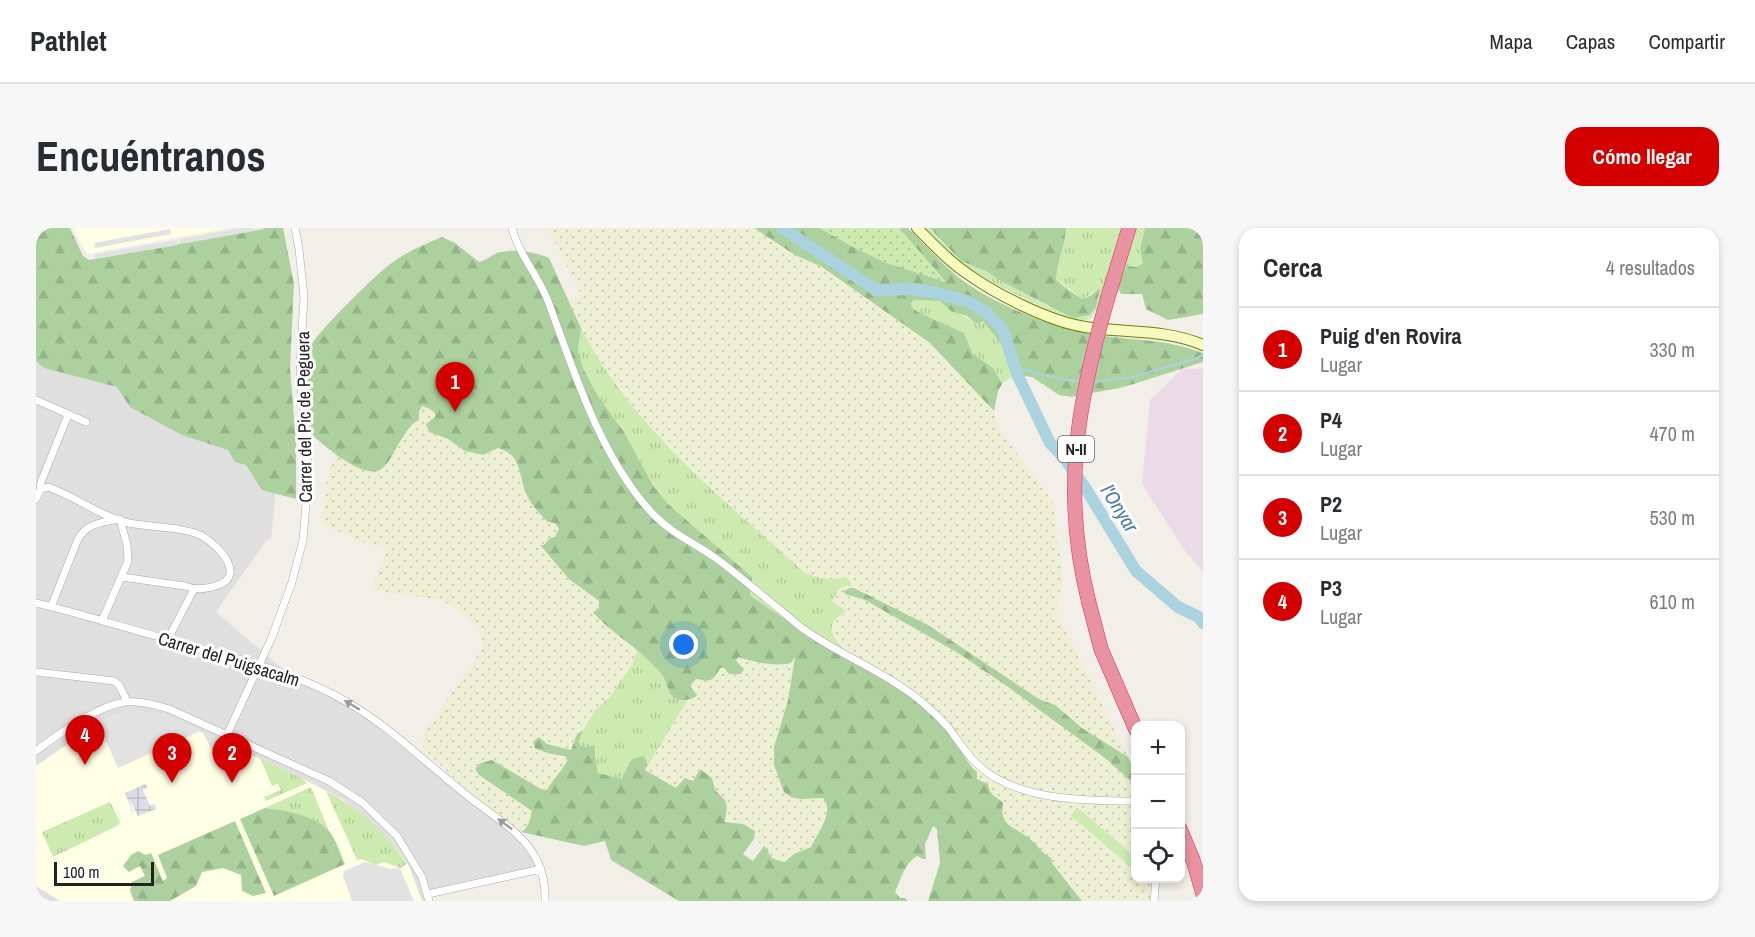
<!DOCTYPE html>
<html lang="es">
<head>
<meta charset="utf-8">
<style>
	:root { --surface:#fff; --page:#f7f7f7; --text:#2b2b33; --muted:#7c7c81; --line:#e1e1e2; --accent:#d40000 }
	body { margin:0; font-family:"Archivo Narrow",sans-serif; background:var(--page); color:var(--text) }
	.controls { position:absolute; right:18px; bottom:18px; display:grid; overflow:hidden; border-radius:12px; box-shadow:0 3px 9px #0003 }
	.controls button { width:54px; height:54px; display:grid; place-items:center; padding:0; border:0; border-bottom:2px solid var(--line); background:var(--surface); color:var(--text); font:30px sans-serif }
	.scale { position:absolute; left:18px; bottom:15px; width:100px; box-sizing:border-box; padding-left:6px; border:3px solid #222; border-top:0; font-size:16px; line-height:21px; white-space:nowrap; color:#222; -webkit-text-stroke:4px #fff; paint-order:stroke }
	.you { position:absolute; left:648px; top:417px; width:21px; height:21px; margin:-15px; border:4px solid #fff; border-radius:50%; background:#1a73e8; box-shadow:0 0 0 9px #1a73e833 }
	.badge { display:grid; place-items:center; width:39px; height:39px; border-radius:50%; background:var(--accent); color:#fff; font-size:20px; font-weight:700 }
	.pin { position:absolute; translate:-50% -50px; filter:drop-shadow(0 2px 3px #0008) }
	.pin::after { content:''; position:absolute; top:32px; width:21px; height:18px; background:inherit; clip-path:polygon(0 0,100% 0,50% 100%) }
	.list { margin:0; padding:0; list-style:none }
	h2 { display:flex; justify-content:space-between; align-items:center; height:78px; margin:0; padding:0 24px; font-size:26px }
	h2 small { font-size:20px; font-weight:400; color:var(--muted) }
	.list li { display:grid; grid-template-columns:39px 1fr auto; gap:18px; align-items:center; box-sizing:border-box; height:84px; padding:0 24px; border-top:2px solid var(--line) }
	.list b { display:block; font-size:22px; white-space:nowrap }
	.list p { margin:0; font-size:20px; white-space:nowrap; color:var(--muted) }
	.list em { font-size:20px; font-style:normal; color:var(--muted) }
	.icon { flex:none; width:33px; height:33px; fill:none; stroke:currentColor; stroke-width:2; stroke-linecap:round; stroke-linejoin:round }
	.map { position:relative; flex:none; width:1167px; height:673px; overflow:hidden; border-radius:18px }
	header { display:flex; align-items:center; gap:36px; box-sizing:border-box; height:84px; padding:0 30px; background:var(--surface); border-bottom:2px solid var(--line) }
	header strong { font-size:28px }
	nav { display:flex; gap:33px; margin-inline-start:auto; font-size:21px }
	.intro { display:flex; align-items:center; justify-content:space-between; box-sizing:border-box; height:144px; padding:0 36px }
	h1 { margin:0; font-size:42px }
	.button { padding:15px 27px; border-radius:18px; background:var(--accent); color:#fff; font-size:21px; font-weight:700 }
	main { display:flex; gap:36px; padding:0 36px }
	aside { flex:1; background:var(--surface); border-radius:18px; box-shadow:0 3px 9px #0003 }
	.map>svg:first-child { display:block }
</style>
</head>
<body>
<header>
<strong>Pathlet</strong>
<nav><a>Mapa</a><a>Capas</a><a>Compartir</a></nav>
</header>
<div class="intro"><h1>Encuéntranos</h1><a class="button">Cómo llegar</a></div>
<main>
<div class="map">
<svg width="1167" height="673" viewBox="0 0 1167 673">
	<defs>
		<pattern id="farmland-dots" width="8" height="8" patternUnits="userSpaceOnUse" patternTransform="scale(1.5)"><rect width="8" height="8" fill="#eef0d5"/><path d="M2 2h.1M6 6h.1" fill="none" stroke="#ccceb7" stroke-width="1.8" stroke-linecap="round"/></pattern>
		<pattern id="grass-tufts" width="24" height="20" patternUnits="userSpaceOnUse" patternTransform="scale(1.5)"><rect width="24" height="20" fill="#cdebb0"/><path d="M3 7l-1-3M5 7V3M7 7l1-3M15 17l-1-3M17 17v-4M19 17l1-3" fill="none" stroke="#b0c997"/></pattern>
		<pattern id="forest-firs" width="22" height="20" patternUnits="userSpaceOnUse" patternTransform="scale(1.5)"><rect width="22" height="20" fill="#add19e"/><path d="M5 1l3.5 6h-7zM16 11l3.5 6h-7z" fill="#95b388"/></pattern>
		<pattern id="garden-dots" width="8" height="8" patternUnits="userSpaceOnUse" patternTransform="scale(1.5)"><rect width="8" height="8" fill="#cdebb0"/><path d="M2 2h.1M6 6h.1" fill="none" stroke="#b0c997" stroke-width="1.8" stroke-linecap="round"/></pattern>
		<pattern id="plaza-grid" width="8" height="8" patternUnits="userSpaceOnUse" patternTransform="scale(1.5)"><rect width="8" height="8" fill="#dddde8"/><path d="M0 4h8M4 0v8" fill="none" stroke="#bdbdc7"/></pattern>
	</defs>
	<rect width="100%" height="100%" fill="#f2efe9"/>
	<path fill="#e0dfdf" d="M0,101L228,240L240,263L235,310L229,314L180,384L255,448L308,472L480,604L505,641L392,665L393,673H0Z"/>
	<path fill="#ebdbe8" d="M1167,140V344L1149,323L1106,256L1114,172L1146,141Z"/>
	<path fill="#ffffe5" d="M37,0H193L51,26Z
		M93,482L126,486L265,550L306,571L337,596L363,624L373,638L386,673H24L0,658V538L62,495Z"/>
	<path fill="url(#farmland-dots)" d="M512,0H718L759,27L785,39L894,115L958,183L961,198L1017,274L1027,351L1020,383L1092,529L1046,500L1019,477L1003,471L892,397L818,360L812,368L829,372L922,425L975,461L1074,533L1079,539L1099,557V627L1041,579L1035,588L1099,643L1100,650L1108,651L1118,659V673H1046L1043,671L1030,651L1003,620L988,606L975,600L969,593L965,584L966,579L963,570L957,568L953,563L952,556L941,551V544L944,539L811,426L805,416L797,407L796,401L800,392L808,387L810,383L796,374L803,361L815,356L810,348L796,351H785L769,345L639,227L593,175L560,130L545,100L533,74L546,69Z
		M386,178L392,180L399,185V189L390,196L393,204L412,211L429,223L453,225L462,220L480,231L483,236L484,248L491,269L512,294L519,295L523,301L519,309L504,318L533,351L563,373L566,394L601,423L596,437L574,469L565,475L547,502L543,503L538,512L535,522L516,518L508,513L499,520L516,527L529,528L532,531L529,539L515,556L512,563L505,561L456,532L443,547L496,583L493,594L489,602L485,604L426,558L388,521L386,515L389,503L446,421V412L440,398L416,378L405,372L347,364L336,361L351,320L328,315L285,295L291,253L300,226L326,242L350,237L375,198L384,189L383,184Z
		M759,427L755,458L740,511L737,532L783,570H787L790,574L791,585L775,619L758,626L750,634L736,630L732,626V621L718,611L717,607L702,595L695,596L689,594L691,579L689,572L679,562L676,550L664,541L657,553L649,550L640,560L609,542L651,473L654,472L658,461L655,459L656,455L658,452L679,450L684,440H688L690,444L706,438L699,433L702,429L712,432Z"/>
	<path fill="url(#grass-tufts)" d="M889,0H894L925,33L950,43L963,52L991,66L1013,79H1060L1064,62L1058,63L1048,71L1044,70L1033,60L1020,52C1021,34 1029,20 1030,0H1087L1062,80L1055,90L1047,93C1010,84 957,57 926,35C912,25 901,12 889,0Z
		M1100,0H1109L1104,21L1107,35L1087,44Z
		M880,72L904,73C915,83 928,86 940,96L946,92L969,121L979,147L966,156L957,140L937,126L928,105L882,84L876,80L875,76Z
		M545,100C596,200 688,271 769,345C783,350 795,354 810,348L815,356L803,361L796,373L810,383C807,388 803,387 799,392C789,405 805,415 811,426L737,385L714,367L716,349L632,276L618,259L588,204L562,168L547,140L542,122Z
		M601,423L609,429L625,445L635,467L639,470L651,473L612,537L611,534L591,536L586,551L562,545L560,525L556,517L550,519L544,517L543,509L560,481L574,469L596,437Z
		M224,530L265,550L271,555L230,573L228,569L245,562L242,556L236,558Z
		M275,559L293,603C274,589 252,582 229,580Z
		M290,563C323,580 351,605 371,636L364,640L348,634L340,637L325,631L321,632Z
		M74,574L84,594L83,597L17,629L6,604Z
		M1041,579L1099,628V643L1035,588Z"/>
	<path fill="url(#forest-firs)" d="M0,0H34L47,28L53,32L230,0H247L258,56L254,140L260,213V271L226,262L210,237L199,234L192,222L146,207L94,179L81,159L8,140L0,133Z
		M718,0H784L817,19L909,54L863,0H872C888,16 904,34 921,48C953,74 1015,100 1055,106C1095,113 1128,110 1167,125V134L1088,159L1035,169L1023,167L996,149L979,147L969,121L947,93L940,96L931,88L915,83L904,73L880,72L875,75L876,80L882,84L928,105L937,126L957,140L966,156L962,163L958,183L894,115L786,39L759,27Z
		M894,0H1030C1029,19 1021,34 1020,52C1024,55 1044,71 1047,71C1053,70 1059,63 1064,61L1060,79L1056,84L1053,87L1038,90L1031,87L963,52L950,43L925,33Z
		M1109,0H1167V86L1132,92L1110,81L1106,66H1085L1082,61L1087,44L1093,38L1100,39L1107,35L1104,21Z
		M406,9L419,15L443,34C452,32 457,25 465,24C481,21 499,24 513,30L545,100L542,122L547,140L562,168L588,204L618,259L632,276L716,349L714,367C759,403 815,423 862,456C876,466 905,493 916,506C927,518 925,530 941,544V551L952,556C955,570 959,566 967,575C963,599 978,598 993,610C1002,617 1005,625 1015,630L1016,635L1046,673H892L904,635L901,601L897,598L889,616L890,631H887L881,628C868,636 865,651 859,664L864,670H869L872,673H643L575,632L569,613L548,618L485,604C493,600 494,590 496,583L443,547L439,541L445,535L456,532L505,561L511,562C517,551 527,542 532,531L529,528C518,527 509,525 499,520L497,514L503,509L511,516L535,522L541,506L547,502L543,513L544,517L550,519L558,517L562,545L586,551C591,538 593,529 608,528L612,537L609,542L640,560L649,550L657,553L664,541L676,550L679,562L689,572L691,579L689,594L707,596L719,603L718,611L707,626L717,633L728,618L732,621C732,631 741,632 749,634L758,626L775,619C781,605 799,585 787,570L764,571L755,569L748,564L738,537V519L752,472L759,429L755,435C739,439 718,434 702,429L700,433L708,441L705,446H693L688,440H684C677,453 676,454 660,451L656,455L655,459L661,467C656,473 642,474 636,468C632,463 630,453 626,447C622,441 615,435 610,430C593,414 572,402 557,384L563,381V373L533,351L504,317H508L514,310L519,309L523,301L519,295L512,294C504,286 495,277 491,267C481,246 488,229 462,220L447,227L429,223L412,211L393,204L390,196L399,189V185L392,180L386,178L383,184V192C375,195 370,205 365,212C359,221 353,237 344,242C326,251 289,218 276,207C274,182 265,142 274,120C278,107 343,43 357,34C372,23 389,16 406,9Z
		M814,360H818L892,397L1003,471L1019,477L1046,500L1092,529L1099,543V557L1079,539L1073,533L975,461L922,425L829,372L809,366L808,363Z
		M229,580C249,582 277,587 292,602C300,610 304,626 309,636L238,668L204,591Z
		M199,593L230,665L217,668L206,663L205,647L187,640L166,644L160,658L134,673H98L94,663L96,654L109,648L104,638L93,644L87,638L95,627L102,623L110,627L115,625L127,653L131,650L122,627Z"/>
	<path fill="url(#garden-dots)" d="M784,0H863L910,54L850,35L817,19Z"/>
	<path fill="#e2e2e2" d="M205,0L230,1L145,16L144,11Z
		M134,1L135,6L59,20L58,15Z
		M141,12L142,17L59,31L58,26Z
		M93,482L126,486L164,503L82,540L62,495Z
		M167,505L196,517L199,524L180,532Z
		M329,634L355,641L364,640L378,673H316L307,648L308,643Z"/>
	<path fill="url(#plaza-grid)" d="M110,556L111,560L107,562L114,578L119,576L120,581L102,588L93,570L99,590L89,565Z"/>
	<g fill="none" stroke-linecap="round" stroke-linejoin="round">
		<path stroke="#aad3df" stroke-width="2" d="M978,139L1027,152L1045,153
			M1057,154L1097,149L1161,130L1167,127"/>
		<path stroke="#aad3df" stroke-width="12" d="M746,0L840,62L878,61L900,65L931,73L951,85L967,102L981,146L1014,215L1029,231L1050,261L1100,343L1142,379L1163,389L1167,395"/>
		<g stroke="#a9a9a9" stroke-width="8">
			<path id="street" d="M476,0C483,27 502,47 512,73C538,143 565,232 618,287C636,306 661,316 681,331C710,353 738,377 766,400C796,422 833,437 864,458C882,469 898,484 912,499C921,511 929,524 940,535C978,573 1049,573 1100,573
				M0,172L50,194
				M4,262L5,254L32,187
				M0,271L4,262L12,259C39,268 65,289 93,295C112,299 150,299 166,308C185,319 213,351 176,359C166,361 159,362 149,358L86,349
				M0,375C49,387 96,402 145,415C201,431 260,444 311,474C356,500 392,537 433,569C471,599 511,617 509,673
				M15,379L42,311C51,295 67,294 84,291L91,317L92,333L66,393
				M132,411L158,361
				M0,444L78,453L83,457L91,473
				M191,507L236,409L256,354L267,312L272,252V215L265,161L264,138L268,69L263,21L259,0
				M0,523C21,507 66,475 91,474C105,473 120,477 133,481L293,553L327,575L361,608L386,649L393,673
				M392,666L505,641
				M1118,673L1120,650"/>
		</g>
		<g stroke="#707d05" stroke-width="12">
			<path id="secondary" d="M881,0C896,15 911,32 929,44C959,66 1012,93 1049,99C1088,105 1130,101 1167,117"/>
		</g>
		<g stroke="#dc2a67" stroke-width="15">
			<path id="highway" d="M1072,69L1093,0
				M1053,375L1065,421L1100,502
				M1144,601L1157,632L1167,666"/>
		</g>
		<use href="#street" stroke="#fff" stroke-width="7"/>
		<use href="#secondary" stroke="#f7fabf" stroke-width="10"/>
		<use href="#highway" stroke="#e892a2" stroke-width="14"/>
		<g stroke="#dc2a67" stroke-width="15" stroke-linecap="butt">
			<path id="highway-bridge" d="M1053,375C1025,265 1041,176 1072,69"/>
		</g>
		<use href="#highway-bridge" stroke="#e892a2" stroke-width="14"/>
	</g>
	<defs><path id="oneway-solid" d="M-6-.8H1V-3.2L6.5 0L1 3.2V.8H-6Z" transform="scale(1.5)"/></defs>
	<g fill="#9c9c9c">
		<use href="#oneway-solid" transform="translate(316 477) rotate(-149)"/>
		<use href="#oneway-solid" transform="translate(469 596) rotate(-143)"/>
	</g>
	<g text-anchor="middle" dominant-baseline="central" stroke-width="6" stroke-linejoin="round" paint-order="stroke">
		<rect fill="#fff" stroke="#646464" stroke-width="1.5" x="1022" y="208" width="36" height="26" rx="4.5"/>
		<g font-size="16" font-weight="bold" fill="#222">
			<text x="1040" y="221">N-II</text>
		</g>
		<g font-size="18" fill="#222" stroke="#fff">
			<text transform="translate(268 189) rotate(-91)">Carrer del Pic de Peguera</text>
			<text transform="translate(193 431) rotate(17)">Carrer del Puigsacalm</text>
		</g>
		<g font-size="20" font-style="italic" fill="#4a7aab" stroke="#fff">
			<text transform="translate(1084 280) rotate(58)">l'Onyar</text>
		</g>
	</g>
</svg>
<div class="controls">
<button>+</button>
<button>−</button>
<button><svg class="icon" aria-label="locate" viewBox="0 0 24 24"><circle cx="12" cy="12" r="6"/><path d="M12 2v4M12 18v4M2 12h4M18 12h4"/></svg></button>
</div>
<div class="scale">100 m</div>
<div class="you"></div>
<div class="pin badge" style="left:419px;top:184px">1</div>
<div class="pin badge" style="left:196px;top:555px">2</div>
<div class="pin badge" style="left:136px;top:555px">3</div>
<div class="pin badge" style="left:49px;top:537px">4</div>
</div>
<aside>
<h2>Cerca<small>4 resultados</small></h2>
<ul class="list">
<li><span class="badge">1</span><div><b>Puig d'en Rovira</b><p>Lugar</p></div><em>330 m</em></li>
<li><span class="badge">2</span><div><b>P4</b><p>Lugar</p></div><em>470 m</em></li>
<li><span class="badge">3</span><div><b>P2</b><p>Lugar</p></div><em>530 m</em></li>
<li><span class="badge">4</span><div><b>P3</b><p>Lugar</p></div><em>610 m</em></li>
</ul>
</aside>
</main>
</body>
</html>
